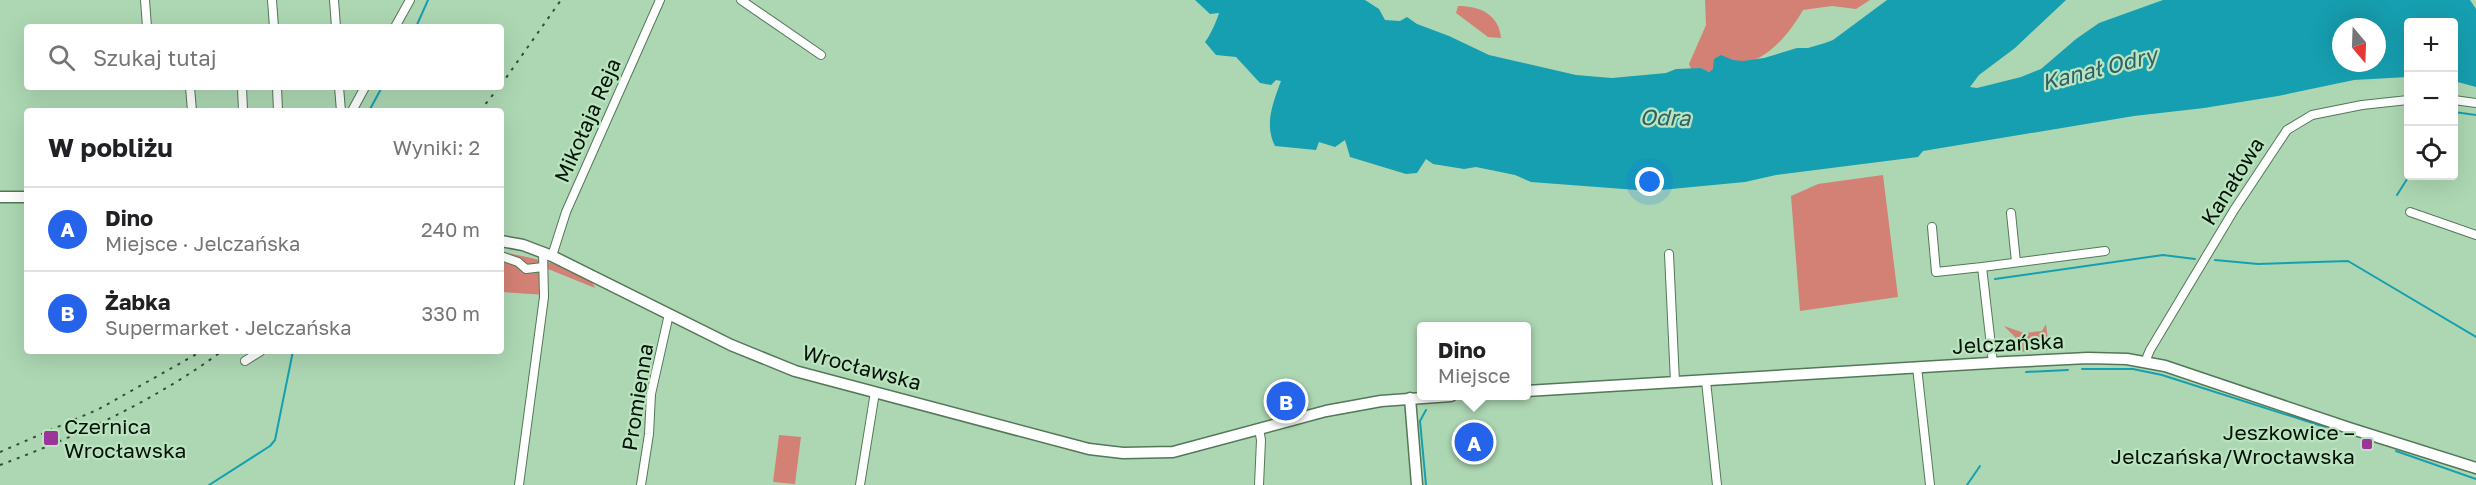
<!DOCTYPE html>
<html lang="pl">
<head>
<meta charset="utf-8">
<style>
	:root { --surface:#fff; --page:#f6f6f6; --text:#202124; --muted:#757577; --line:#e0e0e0; --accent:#2563eb }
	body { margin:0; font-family:"Golos Text",sans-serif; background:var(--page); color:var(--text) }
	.controls { position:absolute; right:18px; top:18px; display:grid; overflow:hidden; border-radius:6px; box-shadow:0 6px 24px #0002 }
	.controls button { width:54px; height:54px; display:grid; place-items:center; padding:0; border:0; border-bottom:2px solid var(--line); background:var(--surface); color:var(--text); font:30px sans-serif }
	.compass { position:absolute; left:2332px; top:18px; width:54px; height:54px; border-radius:50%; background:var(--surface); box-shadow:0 6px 24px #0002; rotate:161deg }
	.you { position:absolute; left:1650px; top:182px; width:21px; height:21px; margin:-15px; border:4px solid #fff; border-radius:50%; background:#1a73e8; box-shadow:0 0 0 9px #1a73e833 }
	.badge { display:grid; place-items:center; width:39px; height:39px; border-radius:50%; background:var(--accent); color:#fff; font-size:20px; font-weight:700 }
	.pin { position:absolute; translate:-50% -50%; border:3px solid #fff; box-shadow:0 2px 6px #0006 }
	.popup { position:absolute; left:1417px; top:322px; width:114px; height:78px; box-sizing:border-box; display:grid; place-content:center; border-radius:6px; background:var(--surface); filter:drop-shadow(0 2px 4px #0005); font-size:20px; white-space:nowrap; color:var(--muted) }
	.popup b { font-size:22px; color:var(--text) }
	.popup::after { content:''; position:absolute; left:50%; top:100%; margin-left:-12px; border:12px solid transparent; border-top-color:var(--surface) }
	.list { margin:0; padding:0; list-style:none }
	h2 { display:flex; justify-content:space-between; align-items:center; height:78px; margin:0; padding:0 24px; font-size:26px }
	h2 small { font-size:20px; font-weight:400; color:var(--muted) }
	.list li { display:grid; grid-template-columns:39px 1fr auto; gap:18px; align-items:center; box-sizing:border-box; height:84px; padding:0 24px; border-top:2px solid var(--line) }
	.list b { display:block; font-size:22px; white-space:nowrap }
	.list p { margin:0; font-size:20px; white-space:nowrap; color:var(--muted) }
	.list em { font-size:20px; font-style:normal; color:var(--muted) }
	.icon { flex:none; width:33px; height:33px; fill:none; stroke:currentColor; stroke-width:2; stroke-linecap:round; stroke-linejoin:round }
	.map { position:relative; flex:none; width:2476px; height:485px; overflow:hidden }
	.search { position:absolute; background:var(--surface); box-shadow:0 6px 24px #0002; left:24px; top:24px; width:480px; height:66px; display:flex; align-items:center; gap:15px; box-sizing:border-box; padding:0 21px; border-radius:6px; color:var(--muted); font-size:22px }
	.panel { position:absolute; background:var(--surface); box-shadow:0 6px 24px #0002; left:24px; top:108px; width:480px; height:246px; border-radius:6px }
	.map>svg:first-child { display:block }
</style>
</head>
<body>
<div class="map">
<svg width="2476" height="485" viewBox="0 0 2476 485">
	<rect width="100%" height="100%" fill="#add7b3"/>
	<path fill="#d48175" d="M1705,0H1870L1856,9L1832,6L1803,10C1794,26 1778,47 1762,56C1746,66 1727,57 1709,72L1701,68L1691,69L1689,64L1706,25Z
		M1458,6C1481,6 1499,15 1501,38L1488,37L1456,13Z
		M1883,175L1898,297L1800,311L1791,196L1818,184Z
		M501,252C522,256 589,267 595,288L548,269L546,295L501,292Z
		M2046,324L2049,350L2017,352L2019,341L2004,326L2024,333L2042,331Z
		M779,435L801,437L795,484L773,482Z"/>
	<path fill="#169fb0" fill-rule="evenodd" d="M1195,0H1365L1379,9L1385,20L1400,21L1407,17L1417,24L1449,36L1489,55L1576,75L1612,78L1666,73L1676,69L1701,68L1709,72L1713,69L1714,59L1721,55L1733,60L1743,61L1764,58L1797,48H1808L1825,43L1833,40L1887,0H2066L2015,48L1979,75L1970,87L1977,88L2021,77L2041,69L2076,39L2099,23L2163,0H2470L2476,9V87L2454,81V22H2408V77L2354,80L2278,96L2204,108L2134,116L1923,151L1918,157L1776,175L1745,182L1650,191L1531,182L1515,175L1476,167L1464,169L1433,164L1426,159L1417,173L1406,174L1350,157L1345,140L1335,147L1319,142L1316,150L1275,146C1264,124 1273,103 1281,81L1276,80L1271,85L1260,83L1236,57L1216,55L1205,42C1210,36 1217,20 1219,13L1210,14ZM2341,27H2377V63H2341Z"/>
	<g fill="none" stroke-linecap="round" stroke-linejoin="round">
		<path stroke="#169fb0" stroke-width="2" d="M416,27L428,0
			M369,111L382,87
			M2454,112L2476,115
			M2397,195L2409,176
			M2215,260L2258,264L2348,261L2476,337
			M1995,279L2163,255L2195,259
			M2082,369H2133L2162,375L2325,427
			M2026,372L2068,370
			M1426,410L1420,421L1426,485
			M2396,451L2476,479
			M209,485L270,446L275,440L293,351
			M1967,485L1980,466"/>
		<g stroke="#527858" stroke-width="10">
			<path id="minor" d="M145,0L147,27
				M272,0L274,27
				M334,0L336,27
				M741,0L821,55
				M395,27L410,0
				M190,87L192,111
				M242,87L243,111
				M277,87L278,111
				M339,87L341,111
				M2454,100L2476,103
				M352,111L365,87
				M2410,212L2476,235
				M2011,213L2016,262
				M1932,227L1936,272L1982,267
				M1669,254L1675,382
				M501,256L518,262L526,269L543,267
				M552,256L566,212L660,0
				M245,361L261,351
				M2145,362L2150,350L2234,210L2287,130L2312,115L2362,105L2408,100
				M1993,363L1982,267L2105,251
				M1917,367L1930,485
				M1706,381L1717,485
				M519,485L544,297L543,252
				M641,485L649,434L651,394L669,314
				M860,485L875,392
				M1259,485L1261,440L1259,429"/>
		</g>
		<g stroke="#527858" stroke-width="13">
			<path id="tertiary" d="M1410,398L1417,485"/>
		</g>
		<g stroke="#527858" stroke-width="13">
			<path id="secondary" d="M0,197H27
				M501,241L523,245L552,256L731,345L795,371L1089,449L1123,453L1173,452L1326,411L1381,401L1451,396
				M1526,391L2006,362L2088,358L2127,359L2165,366L2349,428L2476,468"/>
		</g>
		<use href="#minor" stroke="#fff" stroke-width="8"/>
		<use href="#tertiary" stroke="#fff" stroke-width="10"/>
		<use href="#secondary" stroke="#fff" stroke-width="10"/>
		<path stroke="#374d3b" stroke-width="2" stroke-dasharray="3 6" stroke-linecap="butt" d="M501,85L561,0
			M480,111L499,87
			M0,452L99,409L202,351
			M0,465C77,436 155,401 222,351"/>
	</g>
	<g fill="#9c359a" stroke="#bae4bf" stroke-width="2">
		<rect x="43" y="430" width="16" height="16" rx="3"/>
		<rect x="2361" y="438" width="12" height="12" rx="3"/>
	</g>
	<g text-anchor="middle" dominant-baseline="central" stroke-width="4.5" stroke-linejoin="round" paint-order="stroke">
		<g font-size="21" fill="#041106" stroke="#bae4bf">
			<text transform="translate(587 120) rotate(-66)">Mikołaja Reja</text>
			<text transform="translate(2232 181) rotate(-58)">Kanałowa</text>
			<text transform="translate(2008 343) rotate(-3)">Jelczańska</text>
			<text transform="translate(862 367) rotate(15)">Wrocławska</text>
			<text transform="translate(637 397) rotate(-81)">Promienna</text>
		</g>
		<g font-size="21" fill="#041106" stroke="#bae4bf" text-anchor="start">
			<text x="64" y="426">Czernica<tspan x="64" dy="24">Wrocławska</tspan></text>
			<text x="2355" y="432" text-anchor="end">Jeszkowice –<tspan x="2355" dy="24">Jelczańska/Wrocławska</tspan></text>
		</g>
		<g font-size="22" font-style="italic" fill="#2e6068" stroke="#bae4bf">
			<text transform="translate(2099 68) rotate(-14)">Kanał Odry</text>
			<text transform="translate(1665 117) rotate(1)">Odra</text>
		</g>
	</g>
</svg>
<div class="controls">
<button>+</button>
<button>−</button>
<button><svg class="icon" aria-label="locate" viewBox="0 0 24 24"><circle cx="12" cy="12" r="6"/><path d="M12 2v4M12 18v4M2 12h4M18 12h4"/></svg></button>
</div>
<svg class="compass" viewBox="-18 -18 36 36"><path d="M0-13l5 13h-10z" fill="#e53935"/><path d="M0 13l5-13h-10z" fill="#757577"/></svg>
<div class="you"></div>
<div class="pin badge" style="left:1474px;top:442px">A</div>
<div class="popup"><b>Dino</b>Miejsce</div>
<div class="pin badge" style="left:1286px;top:401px">B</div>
<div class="search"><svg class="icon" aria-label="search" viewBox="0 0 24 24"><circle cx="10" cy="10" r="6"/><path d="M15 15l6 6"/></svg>Szukaj tutaj</div>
<section class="panel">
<h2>W pobliżu<small>Wyniki: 2</small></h2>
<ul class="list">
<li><span class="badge">A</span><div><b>Dino</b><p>Miejsce · Jelczańska</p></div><em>240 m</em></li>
<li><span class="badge">B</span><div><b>Żabka</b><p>Supermarket · Jelczańska</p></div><em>330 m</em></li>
</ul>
</section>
</div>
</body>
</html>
